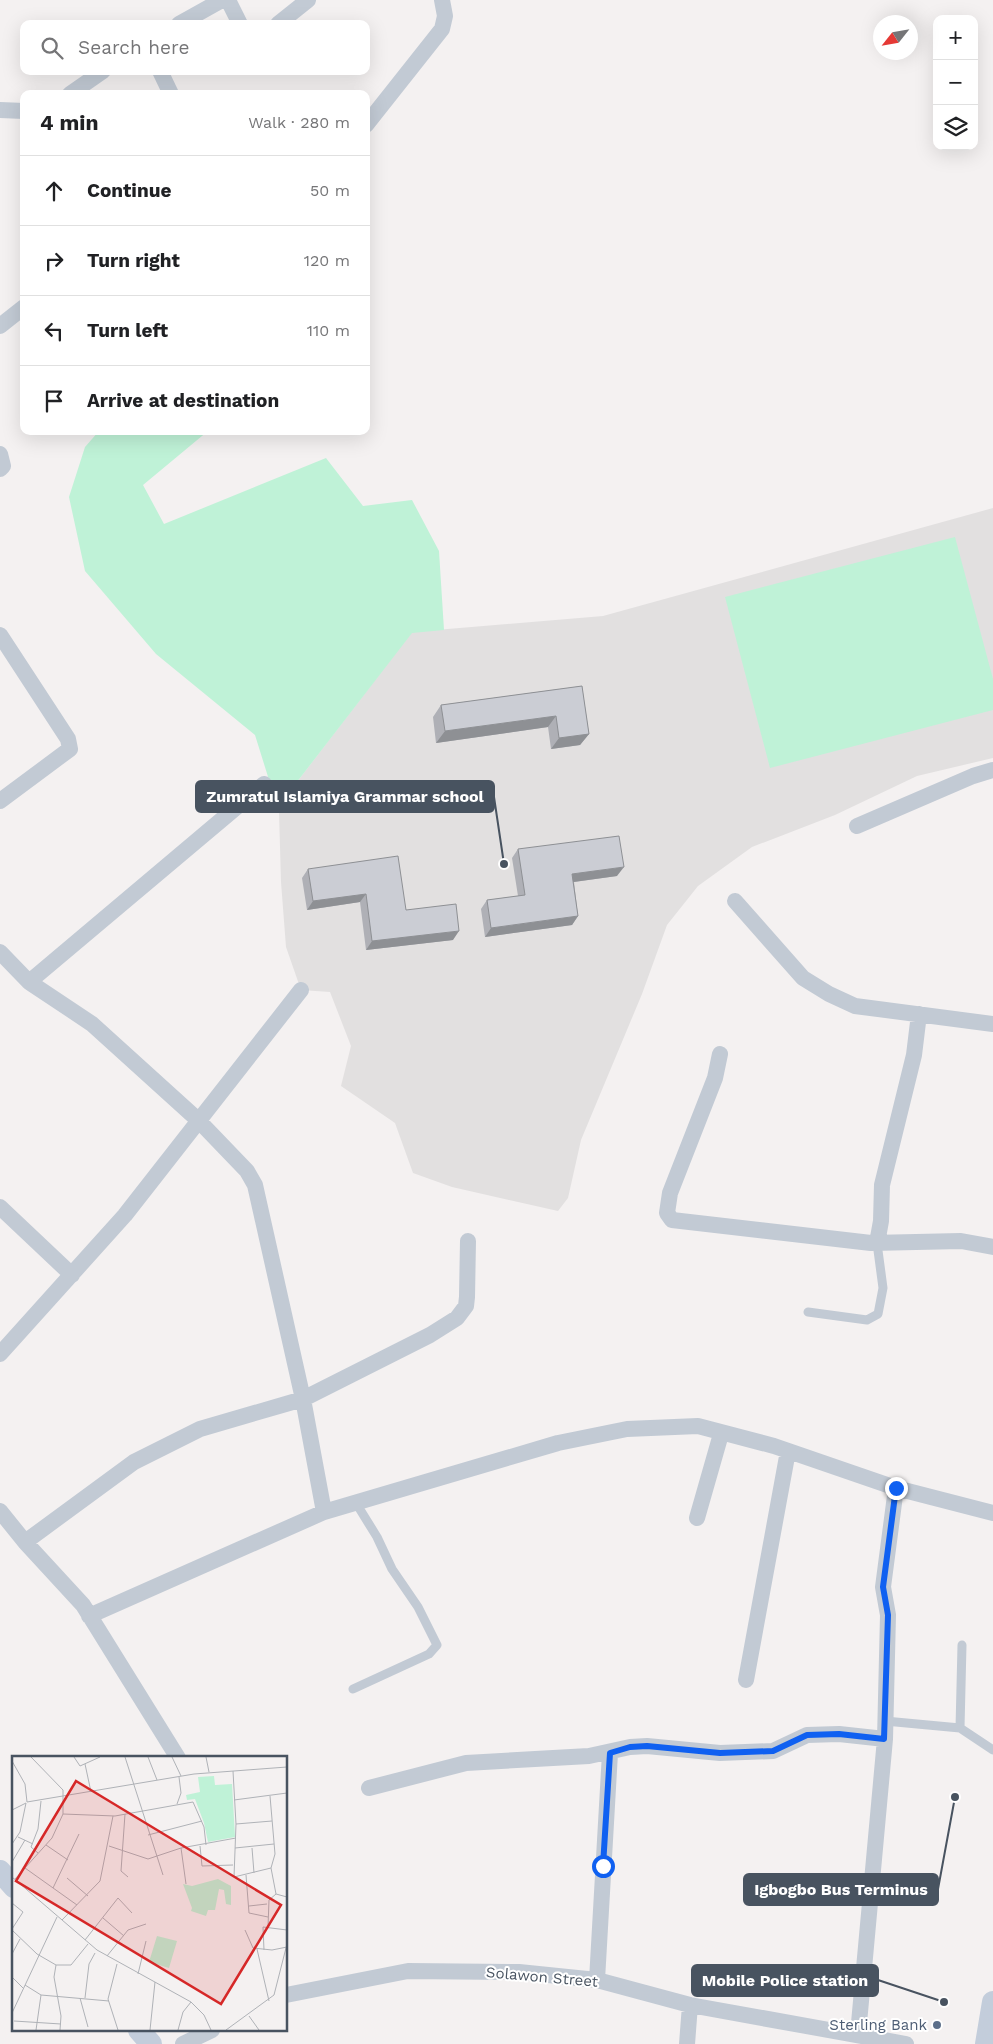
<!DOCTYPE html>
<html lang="en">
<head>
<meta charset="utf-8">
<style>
	:root { --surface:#fff; --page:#f6f6f6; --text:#202124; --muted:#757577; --line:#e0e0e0 }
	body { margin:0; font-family:"Work Sans",sans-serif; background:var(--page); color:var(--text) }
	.controls { position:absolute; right:15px; top:15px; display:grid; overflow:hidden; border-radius:10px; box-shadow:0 5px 20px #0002 }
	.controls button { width:45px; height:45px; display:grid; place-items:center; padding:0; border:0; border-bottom:1px solid var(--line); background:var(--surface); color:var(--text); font:25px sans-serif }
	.compass { position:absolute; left:873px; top:15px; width:45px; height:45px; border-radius:50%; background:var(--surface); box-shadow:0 5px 20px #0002; rotate:239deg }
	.stop { position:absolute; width:15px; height:15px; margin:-11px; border:4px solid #0f60f1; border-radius:50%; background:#fff }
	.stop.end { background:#0f60f1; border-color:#fff; box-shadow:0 1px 5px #0008 }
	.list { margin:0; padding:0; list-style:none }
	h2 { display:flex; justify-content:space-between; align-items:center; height:65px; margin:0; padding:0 20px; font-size:21px }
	h2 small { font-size:16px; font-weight:400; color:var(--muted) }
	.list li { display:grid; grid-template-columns:32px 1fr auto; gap:15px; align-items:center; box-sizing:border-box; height:70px; padding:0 20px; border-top:1px solid var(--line) }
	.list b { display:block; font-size:19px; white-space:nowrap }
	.list em { font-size:16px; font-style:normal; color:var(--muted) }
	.icon { flex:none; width:28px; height:28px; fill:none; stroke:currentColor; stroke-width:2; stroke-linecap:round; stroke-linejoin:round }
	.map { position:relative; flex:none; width:993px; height:2044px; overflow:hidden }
	.search { position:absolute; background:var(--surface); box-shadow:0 5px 20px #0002; left:20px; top:20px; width:350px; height:55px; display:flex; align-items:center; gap:12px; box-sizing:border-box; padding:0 18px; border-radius:10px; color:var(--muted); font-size:19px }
	.panel { position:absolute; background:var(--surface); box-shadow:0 5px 20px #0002; left:20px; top:90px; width:350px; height:345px; border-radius:10px }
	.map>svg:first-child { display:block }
</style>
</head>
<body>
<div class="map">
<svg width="993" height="2044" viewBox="0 0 993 2044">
	<rect width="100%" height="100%" fill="#f4f1f1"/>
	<path fill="#e2e0e0" d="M993,508V758L917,776L835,815L752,847L698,886L667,925L642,994L581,1140L568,1198L558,1211L452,1187L413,1173L395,1123L341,1086L351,1046L330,992L301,990L286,947L281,882L279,812L290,791L412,632L603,616Z"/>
	<path fill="#bff2d7" d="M99,431H208L143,485L164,524L326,458L363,506L412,500L439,551L444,630L412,633L290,791L279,812L255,735L156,654L85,571L69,497L85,447Z
		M955,537L993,679V710L770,768L725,597Z"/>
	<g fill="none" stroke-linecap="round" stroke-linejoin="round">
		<path stroke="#c2cad4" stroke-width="9" d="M808,1312L867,1320L878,1314L883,1288L877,1243
			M353,1689L429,1654L437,1645L418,1607L392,1569L377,1537L356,1503
			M885,1721L960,1728L993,1750
			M960,1728L962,1645"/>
		<path stroke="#c2cad4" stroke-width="16" d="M228,0L240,24
			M179,24L222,0
			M278,24L308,0
			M160,71L171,94
			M70,94L103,71
			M0,110L24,111
			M366,125L442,29L445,16L442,0
			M0,326L24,307
			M0,454L3,466L0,469
			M0,635L68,739L70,749L0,801
			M857,826L973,776L993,770
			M735,901L803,978L829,994L855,1006L993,1024
			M0,952L29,982L92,1024L198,1120L247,1171L255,1185L303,1399L324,1512
			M29,982L264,784
			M720,1054L715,1078L670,1193L667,1213L672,1220L871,1243L961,1241L993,1247
			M0,1207L72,1275
			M877,1243L881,1221L882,1185L914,1055L919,1014
			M0,1354L125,1215L301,990
			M0,1511L25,1542L83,1605L178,1758
			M697,1518L721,1434
			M25,1542L134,1462L200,1429L303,1399L430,1335L457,1318L466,1306L467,1297L468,1241
			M89,1616L324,1512L558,1443L627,1429L698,1426L774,1446L896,1488L993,1513
			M746,1680L788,1451
			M369,1788L466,1763L589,1756L630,1747L647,1746L720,1753L773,1751L807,1735L839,1734L885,1739
			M597,1980L610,1753
			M286,1995L408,1971L519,1972L597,1980L690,2005L906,2044
			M858,2034L885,1739L888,1615L883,1587L896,1488
			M183,2044L212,2030
			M687,2044L690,2005"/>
		<path stroke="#c3cddb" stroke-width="22" d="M0,1871L14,1887
			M139,2030L151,2044
			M986,2044L993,2002"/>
	</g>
	<path fill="#afb0b6" d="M582,686L589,734L580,745L551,749L548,727L436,743L433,717L441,705Z
		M518,849L617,876L574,882L578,916L572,925L485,937L481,909L487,900L518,896L512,858Z
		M308,869L406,910L453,940L366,950L360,902L307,910L302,878Z"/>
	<path fill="#8e9094" d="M556,716L548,727L436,743L445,731Z
		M589,734L580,745L551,749L559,738Z
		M624,867L617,876L566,883L572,874Z
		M366,894L360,902L307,910L313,901Z
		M578,916L572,925L485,937L491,928Z
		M459,931L453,940L366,950L372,941Z"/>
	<path fill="#cbcdd4" stroke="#8e9094" d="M582,686L589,734L559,738L556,716L445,731L441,705Z
		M619,836L624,867L572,874L578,916L491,928L487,900L525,895L518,849Z
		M398,856L406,910L456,904L459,931L372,941L366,894L313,901L308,869Z"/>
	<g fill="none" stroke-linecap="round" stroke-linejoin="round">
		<path stroke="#0f60f1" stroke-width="6" d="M603,1866L610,1753L630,1747L647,1746L720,1753L773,1751L807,1735L839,1734L884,1739L888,1615L883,1587L896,1488"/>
	</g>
	<circle fill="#5c6f8a" stroke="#fff" stroke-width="2" cx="937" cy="2025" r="5"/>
	<g text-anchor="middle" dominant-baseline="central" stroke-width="4" stroke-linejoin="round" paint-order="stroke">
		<g font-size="15" fill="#485360" stroke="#fff">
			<text transform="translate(542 1977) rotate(5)">Solawon Street</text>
		</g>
		<g font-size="15" fill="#4e5e75" stroke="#fff" text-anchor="end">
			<text x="927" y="2025">Sterling Bank</text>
		</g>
	</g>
	<g transform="translate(12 1756)">
		<rect width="275" height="275" fill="#f4f1f1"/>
		<path d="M202,20L203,29L220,28L223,81L196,86L192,67L183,43L175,44L174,39L188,36L186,21ZM206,123L219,130V149L214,148L212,134L207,133L203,154H196L194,160L179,155L180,152L171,128L180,130ZM145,180L165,185L157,212L137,206Z" fill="#bff2d7"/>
		<path fill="none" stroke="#afb2b7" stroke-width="1" d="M62,1L68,10L88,1M113,1L151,119M136,1L145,24M160,1L169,20M194,1L197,16M0,5L13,28L15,46M73,8L79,36M221,15L224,68L222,121L259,112M258,40L263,98L259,112L264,138M222,44L275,37M15,46L182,18L275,11M165,48L169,37L167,21M0,54L14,47M51,58L103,60L181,46L192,71L194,89M113,58L109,115L116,121M224,68L260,65M136,79L190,65M6,81L21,88M0,88L8,76L14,47M34,89L56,104M97,90L136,103L169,92L224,82M188,90L190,110L221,109M169,92L174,128M223,92L262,88M240,92L242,117M26,97L19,91L26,73L29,45M0,106L13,84M13,112L65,149M234,119L237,157L256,161M0,121L85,194L179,246L192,259L199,274M55,122L76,140M3,123L40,82L51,58V34L19,1M41,132L67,78M0,147L11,156L0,173M237,150L255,148M91,162L112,180M50,164L88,125L101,60M256,171L257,144L264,138L275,141M0,174L25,198L44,209L42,221L49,260L48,274M233,174L241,192L260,194L275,191M73,184L106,142L120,157M245,193L257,245M252,194L251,171L275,174M0,198L8,183M95,200L116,174L134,168M105,208L96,243L106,274M44,209H59L76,188M126,218L134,185M0,221L11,232M13,229L29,239L97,245M68,242L76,271M73,242L77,208L83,197M0,257L45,161M237,260L247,274M2,265L49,268M24,274L29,239M138,274L143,226M166,274L171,256L179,246M214,274L262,239L275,188"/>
		<path fill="#d62828" fill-opacity="0.15" stroke="#d62828" stroke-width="2.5" d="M64,25L269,149L209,248L4,125Z"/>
		<rect width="275" height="275" fill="none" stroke="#485360" stroke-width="2.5"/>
	</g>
	<path fill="none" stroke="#485360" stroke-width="2" d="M504 864L494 797M955 1797L938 1889M944 2002L878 1980"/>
	<g fill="#485360" stroke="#fff" stroke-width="2">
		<circle cx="504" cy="864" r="5"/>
		<circle cx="955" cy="1797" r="5"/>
		<circle cx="944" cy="2002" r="5"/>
	</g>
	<g fill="#485360" stroke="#485360" stroke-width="2">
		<rect x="196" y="781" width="298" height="31" rx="5"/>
		<rect x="744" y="1874" width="194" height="31" rx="5"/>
		<rect x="692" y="1965" width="186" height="31" rx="5"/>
	</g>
	<g font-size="16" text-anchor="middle" font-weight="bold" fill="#fff">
		<text x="345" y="802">Zumratul Islamiya Grammar school</text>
		<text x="841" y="1895">Igbogbo Bus Terminus</text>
		<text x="785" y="1986">Mobile Police station</text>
	</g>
</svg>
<div class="controls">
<button>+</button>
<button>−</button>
<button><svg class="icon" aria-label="layers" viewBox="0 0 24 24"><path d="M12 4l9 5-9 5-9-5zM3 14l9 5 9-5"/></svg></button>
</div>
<svg class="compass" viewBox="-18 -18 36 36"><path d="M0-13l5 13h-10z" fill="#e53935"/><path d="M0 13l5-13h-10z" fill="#757577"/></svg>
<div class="stop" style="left:603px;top:1866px"></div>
<div class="stop end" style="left:896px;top:1488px"></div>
<div class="search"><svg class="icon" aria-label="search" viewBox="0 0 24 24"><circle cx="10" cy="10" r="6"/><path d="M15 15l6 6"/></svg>Search here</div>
<section class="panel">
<h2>4 min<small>Walk · 280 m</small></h2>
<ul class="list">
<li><svg class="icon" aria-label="ahead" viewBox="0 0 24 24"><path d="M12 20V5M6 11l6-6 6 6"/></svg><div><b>Continue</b></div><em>50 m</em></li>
<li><svg class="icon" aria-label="right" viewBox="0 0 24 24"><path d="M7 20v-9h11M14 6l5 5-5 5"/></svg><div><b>Turn right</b></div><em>120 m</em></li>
<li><svg class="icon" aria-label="left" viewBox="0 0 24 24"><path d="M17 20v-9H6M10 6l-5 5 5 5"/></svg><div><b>Turn left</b></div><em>110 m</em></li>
<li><svg class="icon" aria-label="arrive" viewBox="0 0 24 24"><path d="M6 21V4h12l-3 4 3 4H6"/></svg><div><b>Arrive at destination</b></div></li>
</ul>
</section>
</div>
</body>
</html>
